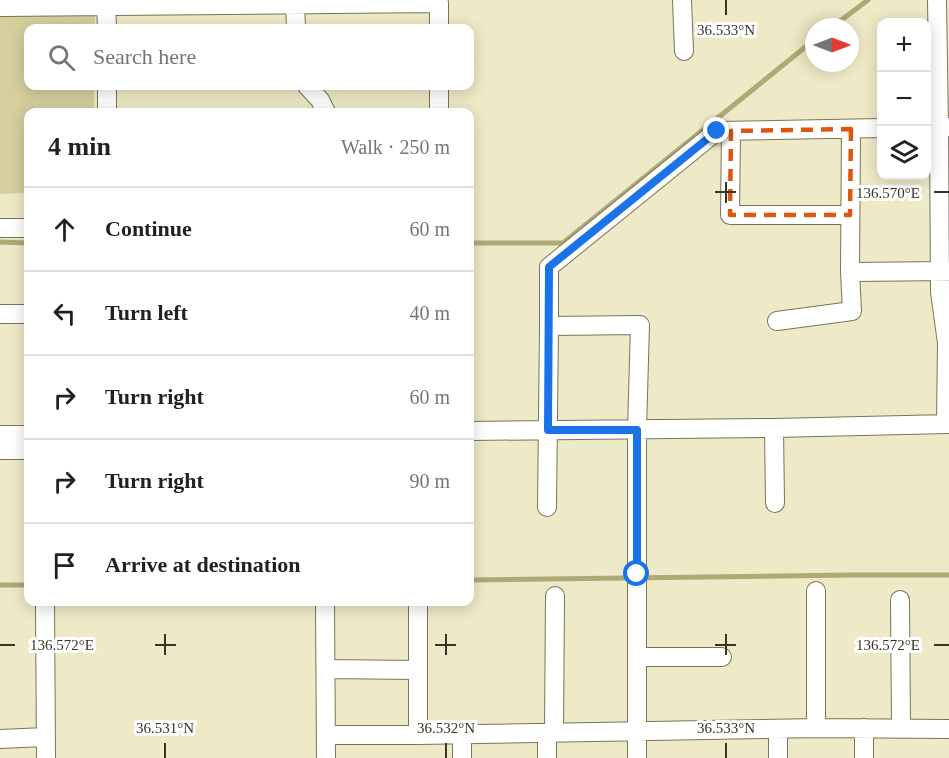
<!DOCTYPE html>
<html lang="en">
<head>
<meta charset="utf-8">
<style>
	:root { --surface:#fff; --page:#f2f2f2; --text:#202124; --muted:#757577; --line:#e0e0e0 }
	body { margin:0; font-family:Georgia,serif; background:var(--page); color:var(--text) }
	.controls { position:absolute; right:18px; top:18px; display:grid; overflow:hidden; border-radius:12px; box-shadow:0 3px 15px #0003 }
	.controls button { width:54px; height:54px; display:grid; place-items:center; padding:0; border:0; border-bottom:2px solid var(--line); background:var(--surface); color:var(--text); font:30px sans-serif }
	.compass { position:absolute; left:805px; top:18px; width:54px; height:54px; border-radius:50%; background:var(--surface); box-shadow:0 3px 15px #0003; rotate:90deg }
	.stop { position:absolute; width:18px; height:18px; margin:-14px; border:4px solid #1a73e8; border-radius:50%; background:#fff }
	.stop.end { background:#1a73e8; border-color:#fff; box-shadow:0 2px 6px #0008 }
	.list { margin:0; padding:0; list-style:none }
	h2 { display:flex; justify-content:space-between; align-items:center; height:78px; margin:0; padding:0 24px; font-size:26px }
	h2 small { font-size:20px; font-weight:400; color:var(--muted) }
	.list li { display:grid; grid-template-columns:39px 1fr auto; gap:18px; align-items:center; box-sizing:border-box; height:84px; padding:0 24px; border-top:2px solid var(--line) }
	.list b { display:block; font-size:22px; white-space:nowrap }
	.list em { font-size:20px; font-style:normal; color:var(--muted) }
	.icon { flex:none; width:33px; height:33px; fill:none; stroke:currentColor; stroke-width:2; stroke-linecap:round; stroke-linejoin:round }
	.map { position:relative; flex:none; width:949px; height:758px; overflow:hidden }
	.search { position:absolute; background:var(--surface); box-shadow:0 3px 15px #0003; left:24px; top:24px; width:450px; height:66px; display:flex; align-items:center; gap:15px; box-sizing:border-box; padding:0 21px; border-radius:12px; color:var(--muted); font-size:22px }
	.panel { position:absolute; background:var(--surface); box-shadow:0 3px 15px #0003; left:24px; top:108px; width:450px; height:498px; border-radius:12px }
	.map>svg:first-child { display:block }
</style>
</head>
<body>
<div class="map">
<svg width="949" height="758" viewBox="0 0 949 758">
	<rect width="100%" height="100%" fill="#eeeac7"/>
	<path fill="#d5cf9e" d="M0,14H95V28H28V86H94V112H28V193L0,194Z"/>
	<g fill="none" stroke-linecap="round" stroke-linejoin="round">
		<path stroke="#b0a975" stroke-width="5" d="M832,27L868,0
			M0,242L28,243
			M470,243H563L814,40
			M470,580L851,575H949
			M0,585H28"/>
		<g stroke="#787555" stroke-width="20">
			<path id="minor" d="M682,0L684,51
				M295,5L296,28
				M106,6L107,28
				M0,7L439,3V28
				M107,86V112
				M307,86L320,100L326,112
				M439,86V112
				M928,128L939,127L937,0
				M731,131L730,215H850
				M0,228H28
				M850,272L949,271
				M0,314H28
				M777,321L852,311L850,272L851,129
				M946,424L947,343L940,292L939,127H949
				M774,428L775,503
				M470,431L774,428L949,424
				M0,435H28
				M0,450H28
				M547,507L549,326
				M816,591V728
				M900,600L901,728
				M45,602L46,758
				M325,602L326,758
				M418,602V670
				M637,657H722
				M326,669L418,670V735L816,728L949,729
				M864,728V758
				M778,730V758
				M547,733V758
				M554,733L555,596
				M462,734V758
				M326,735H418
				M0,739L45,737
				M637,758V430L640,325L549,326V267L717,131L882,128"/>
		</g>
		<use href="#minor" stroke="#fff" stroke-width="18"/>
	</g>
	<g fill="none" stroke-linecap="round" stroke-linejoin="round">
		<path stroke="#1a73e8" stroke-width="8" d="M637,574V430H548L549,267L717,131"/>
	</g>
	<path fill="none" stroke="#df570d" stroke-width="4.5" stroke-dasharray="12 8" stroke-linejoin="round" d="M851,129L850,215H730L731,131Z"/>
	<path fill="none" stroke="#363527" stroke-width="2" d="M726,0V15M726,182V203M715,192H736M934,192H949M165,634V655M446,634V655M726,634V655M0,645H15M155,645H176M435,645H456M715,645H736M934,645H949M165,743V758M446,743V758M726,743V758"/>
	<g font-size="15" text-anchor="middle" fill="#363527" stroke="#fff" stroke-width="6" stroke-linejoin="round" paint-order="stroke">
		<text x="726" y="35">36.533°N</text>
		<text x="888" y="198">136.570°E</text>
		<text x="888" y="650">136.572°E</text>
		<text x="62" y="650">136.572°E</text>
		<text x="165" y="733">36.531°N</text>
		<text x="446" y="733">36.532°N</text>
		<text x="726" y="733">36.533°N</text>
	</g>
</svg>
<div class="controls">
<button>+</button>
<button>−</button>
<button><svg class="icon" aria-label="layers" viewBox="0 0 24 24"><path d="M12 4l9 5-9 5-9-5zM3 14l9 5 9-5"/></svg></button>
</div>
<svg class="compass" viewBox="-18 -18 36 36"><path d="M0-13l5 13h-10z" fill="#e53935"/><path d="M0 13l5-13h-10z" fill="#757577"/></svg>
<div class="stop" style="left:637px;top:574px"></div>
<div class="stop end" style="left:717px;top:131px"></div>
<div class="search"><svg class="icon" aria-label="search" viewBox="0 0 24 24"><circle cx="10" cy="10" r="6"/><path d="M15 15l6 6"/></svg>Search here</div>
<section class="panel">
<h2>4 min<small>Walk · 250 m</small></h2>
<ul class="list">
<li><svg class="icon" aria-label="ahead" viewBox="0 0 24 24"><path d="M12 20V5M6 11l6-6 6 6"/></svg><div><b>Continue</b></div><em>60 m</em></li>
<li><svg class="icon" aria-label="left" viewBox="0 0 24 24"><path d="M17 20v-9H6M10 6l-5 5 5 5"/></svg><div><b>Turn left</b></div><em>40 m</em></li>
<li><svg class="icon" aria-label="right" viewBox="0 0 24 24"><path d="M7 20v-9h11M14 6l5 5-5 5"/></svg><div><b>Turn right</b></div><em>60 m</em></li>
<li><svg class="icon" aria-label="right" viewBox="0 0 24 24"><path d="M7 20v-9h11M14 6l5 5-5 5"/></svg><div><b>Turn right</b></div><em>90 m</em></li>
<li><svg class="icon" aria-label="arrive" viewBox="0 0 24 24"><path d="M6 21V4h12l-3 4 3 4H6"/></svg><div><b>Arrive at destination</b></div></li>
</ul>
</section>
</div>
</body>
</html>
